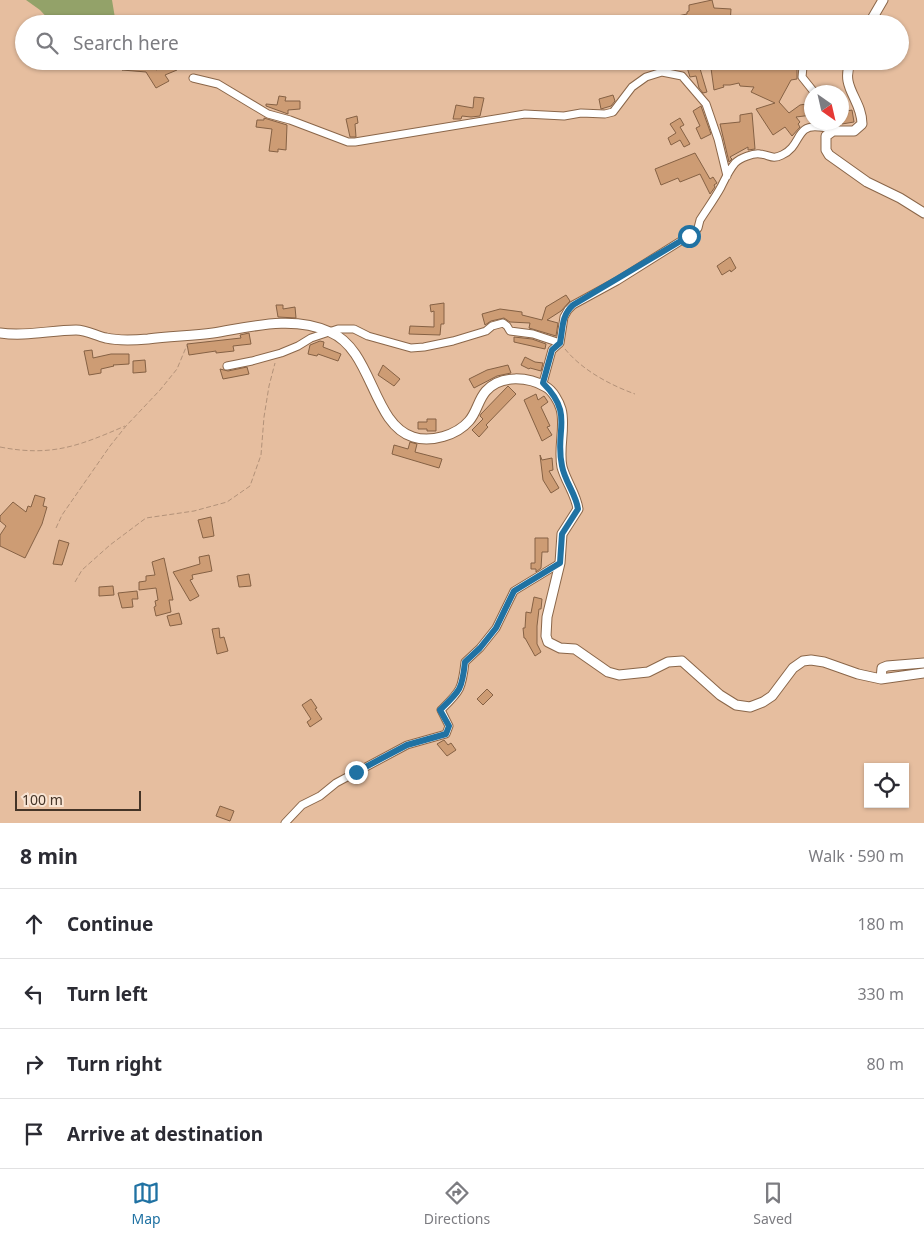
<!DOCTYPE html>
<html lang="en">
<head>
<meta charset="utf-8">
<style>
	:root { --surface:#fff; --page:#f7f7f7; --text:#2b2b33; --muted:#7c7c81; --line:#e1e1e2; --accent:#2072a3 }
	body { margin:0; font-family:"Noto Sans",sans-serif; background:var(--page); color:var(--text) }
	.controls { position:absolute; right:15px; bottom:15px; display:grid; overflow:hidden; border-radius:0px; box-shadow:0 1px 4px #0004 }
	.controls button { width:45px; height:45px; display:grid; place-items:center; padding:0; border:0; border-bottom:1px solid var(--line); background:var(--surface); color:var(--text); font:25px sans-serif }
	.compass { position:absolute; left:804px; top:85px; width:45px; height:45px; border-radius:50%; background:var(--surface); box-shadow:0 1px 4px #0004; rotate:146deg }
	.scale { position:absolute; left:15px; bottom:12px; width:126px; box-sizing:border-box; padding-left:5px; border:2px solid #443427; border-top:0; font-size:14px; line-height:18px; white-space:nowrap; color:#443427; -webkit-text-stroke:4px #f8e4d3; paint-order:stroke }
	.stop { position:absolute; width:15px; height:15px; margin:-11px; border:4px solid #2072a3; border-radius:50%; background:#fff }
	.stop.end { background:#2072a3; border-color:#fff; box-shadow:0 1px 5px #0008 }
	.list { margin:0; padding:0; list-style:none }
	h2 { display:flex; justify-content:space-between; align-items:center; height:65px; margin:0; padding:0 20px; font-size:21px }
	h2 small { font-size:16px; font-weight:400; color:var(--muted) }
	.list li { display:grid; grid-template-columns:32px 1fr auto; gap:15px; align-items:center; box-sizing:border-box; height:70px; padding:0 20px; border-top:1px solid var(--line) }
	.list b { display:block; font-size:19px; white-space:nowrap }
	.list em { font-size:16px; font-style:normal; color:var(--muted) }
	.icon { flex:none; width:28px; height:28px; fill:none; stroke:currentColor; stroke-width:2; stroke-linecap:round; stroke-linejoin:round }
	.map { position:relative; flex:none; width:924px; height:823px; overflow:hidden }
	.search { position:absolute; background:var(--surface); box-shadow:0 1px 4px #0004; left:15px; right:15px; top:15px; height:55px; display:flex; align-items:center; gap:12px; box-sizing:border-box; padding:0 18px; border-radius:28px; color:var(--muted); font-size:19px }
	.sheet { height:345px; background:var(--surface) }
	nav { display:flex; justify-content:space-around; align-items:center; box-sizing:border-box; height:70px; border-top:1px solid var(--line); background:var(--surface); font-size:14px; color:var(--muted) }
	nav a { display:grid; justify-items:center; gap:2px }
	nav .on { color:var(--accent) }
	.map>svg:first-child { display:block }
</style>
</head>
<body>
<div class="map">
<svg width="924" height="823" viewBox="0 0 924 823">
	<rect width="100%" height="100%" fill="#e6be9f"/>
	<path fill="#93a269" d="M26,0H112L116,24H53L40,10Z"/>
	<path fill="#cd9c74" stroke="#856144" d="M712,0L714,8L731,9L730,24H718L717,17L689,24H674L673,17L687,14V12L689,11V5Z
		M147,61H153L156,70L174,63L177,70L165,75L169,81L156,88L146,72L122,70Z
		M685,61H694V63L698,62L707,92L703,93L699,88L696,76L690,77Z
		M710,61H787L784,69L797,67V79L791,80L779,102L789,113L800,105L812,103V115L796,117L800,122L798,124L800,127L792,136L785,127L773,135L756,109L775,103L751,92L754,87L740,86L739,83L730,85H723L724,87L714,90Z
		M613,95L615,101L611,106L601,109L599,99Z
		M279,96L286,97L285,101H300V109L288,110V114L266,106V104L277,105Z
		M474,97L484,98L480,116L471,117L462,116L461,119H453L456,105L473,108Z
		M701,106L711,134L701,139L696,128L700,126L693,111Z
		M852,110L854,122L842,124V112Z
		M752,113L755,149L748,150V147L730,157L732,159L729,162L720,124L740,122V115Z
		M357,116L358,123L355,124L356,137H350L346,119Z
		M264,118L287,125L286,150L278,149V152L269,151L272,129L256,127L257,120H264Z
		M680,118L684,125L680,127L690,144L684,147L680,140L671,145L668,138L676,133L670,124Z
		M695,153L710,179L713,177L717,183L714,185L715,187L710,194L700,174L680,182L678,178L661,185L655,169Z
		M730,257L736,268L731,272L730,270L722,275L717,266Z
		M566,295L570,301L561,311L547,320L558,323L556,336L529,328L530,323L510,322L504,318L491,321L485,325L482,314L500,309L522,312V315L542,320L546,307Z
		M444,303V324H441L440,335L409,334L410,326L434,327V311L431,312L430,305Z
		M276,305H283V309L295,307L296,318L278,317Z
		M249,333L251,344L233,346L234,351L216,353V351L189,355L187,344L241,338L240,335Z
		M514,337L532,339L546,344L545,349L514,342Z
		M320,341L324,342L323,347L341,354L338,361L318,354L317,356L308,354L310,345Z
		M92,350L93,358L111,354H129V364L113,365L114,366L101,369V373L89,375L84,351Z
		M525,357L535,362L543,363L541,371L530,368L529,369L521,365Z
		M145,360L146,372L133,373V361Z
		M383,365L400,379L394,386L378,375Z
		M508,365L511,373L497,376L474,388L469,379L487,370Z
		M247,367L249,374L223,379L220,369L228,371Z
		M508,386L516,394L486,425L488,427L479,437L472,430L483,419L480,416L481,414Z
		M536,394L538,400L544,396L548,402L541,407L550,426L547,427L552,435L542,441L524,400Z
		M427,419H436V431H427V429H418V422H427Z
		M410,442L417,444L415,452L442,459L439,468L392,454L394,445L408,449Z
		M540,455L542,460L552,458L553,470L549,471L559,488L551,493L543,480Z
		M35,495L45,498L43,506L47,507L42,524L25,558L0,546V535L6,526L0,521V516L13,502L26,512L28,506L31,507Z
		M211,517L214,536L203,538L198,520Z
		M535,538H548V552H542L541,568L536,572V569H531V563H535Z
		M59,540L69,543L62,565L53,564Z
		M209,555L212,571L192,575L193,579L190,580L199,596L190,601L173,572L200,564L199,557Z
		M164,558L173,600H169L171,612L156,616L154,607L156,606L155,601L158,600L156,588L139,590V582L146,581V576L155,575L152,562Z
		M249,574L251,586L239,587L237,576Z
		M113,586L114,595L99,596V587Z
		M137,591L138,599H132L133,607L122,608L118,593Z
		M534,597L542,599L541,609H539L537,626V644L541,652L535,656L525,638H524L523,628H525L526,612L531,613Z
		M179,613L182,624L170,626L167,616Z
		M219,628L220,638L224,637L228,651L217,654L212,629Z
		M487,689L493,695L483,705L477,699Z
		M311,699L317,708L315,709L322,719L310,727L307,722L311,719L302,705Z
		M444,740L448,745L451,743L456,750L447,756L437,744Z
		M220,806L234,811L230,821L216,816Z"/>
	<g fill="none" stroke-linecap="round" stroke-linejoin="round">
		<g stroke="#8a6649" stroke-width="9">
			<path id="minor" d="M807,61L803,67L802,77L814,92
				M193,78L218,84L268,114L290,120L348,142H355L525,114L564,116L581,113L605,114L613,112L632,87L646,77L662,72L682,76L706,104L718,139L727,176
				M227,366L252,361L281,353L298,346L311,338L338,329H354L368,336L411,348L424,347L453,341L486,331L492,326L503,323L507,326L510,331L533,334L560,343
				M547,388L543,383L552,350L560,343L564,317L568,310L573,305L617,281L695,232L698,228L700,220C707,209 715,198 721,187C725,179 729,170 735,163C740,158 753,153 760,154C770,155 772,160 782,155C802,146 795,124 819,127C825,127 828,128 833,131
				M285,823L302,805L320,796L336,783L407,745L446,734L449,726L441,710C460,691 462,690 465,662L480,648L496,628L514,591L560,563"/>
		</g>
		<g stroke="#8a6649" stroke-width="11">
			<path id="tertiary" d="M869,24L883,0
				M851,61C839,87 862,99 862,124L854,131H833L826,136V150L829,155L867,182L900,198L924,213
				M0,333C26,337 51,330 76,330C87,330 96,336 106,338C119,341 135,340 148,339C170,336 192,336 213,333C251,327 292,315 330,332C373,350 372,424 413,437C431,443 457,435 469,421C477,412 478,400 486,391C501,374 529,377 546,387C553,391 559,402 561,409C566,426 558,448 562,467C566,482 576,494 578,509L562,534L560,563L547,617L546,636L548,642L560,648L575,649L608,672L619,675L648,672L668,662L682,661L720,695L736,705L750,707L763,702L772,696L793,668L803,661L811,660L824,662L858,674L881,679L924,673
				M881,679L882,668L887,666L924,663"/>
		</g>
		<path stroke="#b39279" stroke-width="1" stroke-dasharray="5 2.5" stroke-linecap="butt" d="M565,349C582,370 610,385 635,394
			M0,447C51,457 79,446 125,426
			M56,528L62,515L110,446L126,426L160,390L177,369L187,345
			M75,582L82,570L110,545L146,518L194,511L227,502L250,486L261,455L264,417L269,386L275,363"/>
		<use href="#minor" stroke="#fff" stroke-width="7"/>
		<use href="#tertiary" stroke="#fff" stroke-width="9"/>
	</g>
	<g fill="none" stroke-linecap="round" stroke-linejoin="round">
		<path stroke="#2072a3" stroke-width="6" d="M356,772L407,745L446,734L449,726L440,710C460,691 462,690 465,662L480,648L496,628L514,591L560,563L562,534L578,509C576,494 565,482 562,466C554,430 575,415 543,383L552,350L560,343C563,329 561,316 573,305L689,236"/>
	</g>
</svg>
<div class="controls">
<button><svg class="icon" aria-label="locate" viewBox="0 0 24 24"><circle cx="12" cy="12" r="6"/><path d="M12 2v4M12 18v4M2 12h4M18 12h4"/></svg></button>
</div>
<svg class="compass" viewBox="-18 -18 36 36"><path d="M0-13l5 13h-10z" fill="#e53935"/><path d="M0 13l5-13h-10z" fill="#7c7c81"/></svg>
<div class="scale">100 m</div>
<div class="stop" style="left:689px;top:236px"></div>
<div class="stop end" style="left:356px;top:772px"></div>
<div class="search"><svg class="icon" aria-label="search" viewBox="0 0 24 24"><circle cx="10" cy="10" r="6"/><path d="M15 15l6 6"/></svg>Search here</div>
</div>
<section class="sheet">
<h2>8 min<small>Walk · 590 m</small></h2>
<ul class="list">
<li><svg class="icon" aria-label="ahead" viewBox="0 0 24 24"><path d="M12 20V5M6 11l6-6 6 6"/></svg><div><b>Continue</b></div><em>180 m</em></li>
<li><svg class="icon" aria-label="left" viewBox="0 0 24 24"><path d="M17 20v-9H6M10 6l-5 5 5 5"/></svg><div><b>Turn left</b></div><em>330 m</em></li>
<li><svg class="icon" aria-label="right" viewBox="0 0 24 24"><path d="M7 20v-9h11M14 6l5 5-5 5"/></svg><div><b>Turn right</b></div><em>80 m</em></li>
<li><svg class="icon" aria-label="arrive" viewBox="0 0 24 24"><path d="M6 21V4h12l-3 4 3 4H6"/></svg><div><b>Arrive at destination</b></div></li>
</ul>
</section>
<nav>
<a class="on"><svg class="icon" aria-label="map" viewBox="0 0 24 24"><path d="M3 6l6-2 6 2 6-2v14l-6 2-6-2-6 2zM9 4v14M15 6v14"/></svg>Map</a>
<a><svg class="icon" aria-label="directions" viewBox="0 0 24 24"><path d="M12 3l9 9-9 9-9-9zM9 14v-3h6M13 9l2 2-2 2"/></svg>Directions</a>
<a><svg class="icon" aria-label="saved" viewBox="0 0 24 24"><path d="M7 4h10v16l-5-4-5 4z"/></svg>Saved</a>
</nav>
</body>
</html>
